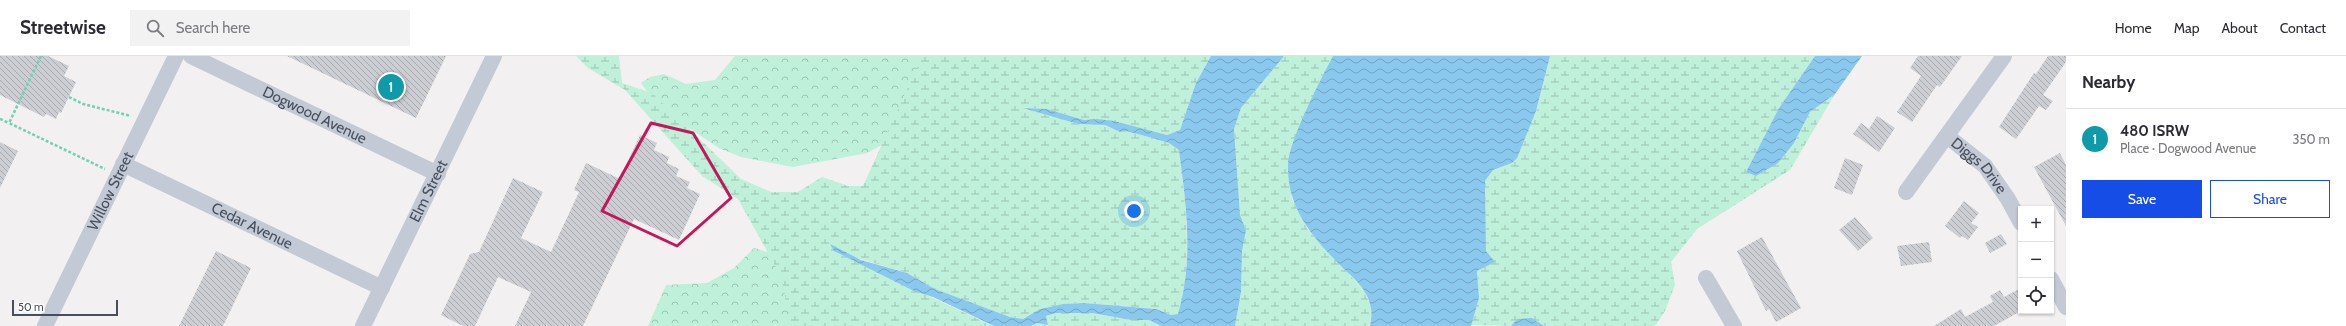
<!DOCTYPE html>
<html lang="en">
<head>
<meta charset="utf-8">
<style>
	:root { --surface:#fff; --page:#f2f2f3; --text:#2b2b33; --muted:#7c7c81; --line:#e1e1e2; --accent:#164de6 }
	body { margin:0; font-family:Cabin,sans-serif; background:var(--page); color:var(--text) }
	.controls { position:absolute; right:12px; bottom:12px; display:grid; overflow:hidden; border-radius:0px; box-shadow:0 1px 3px #0004 }
	.controls button { width:36px; height:36px; display:grid; place-items:center; padding:0; border:0; border-bottom:1px solid var(--line); background:var(--surface); color:var(--text); font:20px sans-serif }
	.scale { position:absolute; left:12px; bottom:10px; width:106px; box-sizing:border-box; padding-left:4px; border:2px solid #474f5e; border-top:0; font-size:11px; line-height:14px; white-space:nowrap; color:#474f5e; -webkit-text-stroke:3px #fff; paint-order:stroke }
	.you { position:absolute; left:1134px; top:155px; width:14px; height:14px; margin:-10px; border:3px solid #fff; border-radius:50%; background:#1a73e8; box-shadow:0 0 0 6px #1a73e833 }
	.badge { display:grid; place-items:center; width:26px; height:26px; border-radius:50%; background:var(--accent); color:#fff; font-size:13px; font-weight:700 }
	.pin { position:absolute; translate:-50% -50%; border:2px solid #fff; box-shadow:0 1px 4px #0006 }
	.list { margin:0; padding:0; list-style:none }
	h2 { display:flex; justify-content:space-between; align-items:center; height:52px; margin:0; padding:0 16px; font-size:17px }
	h2 small { font-size:13px; font-weight:400; color:var(--muted) }
	.list li { display:grid; grid-template-columns:26px 1fr auto; gap:12px; align-items:center; box-sizing:border-box; height:60px; padding:0 16px; border-top:1px solid var(--line) }
	.list b { display:block; font-size:15px; white-space:nowrap }
	.list p { margin:0; font-size:13px; white-space:nowrap; color:var(--muted) }
	.list em { font-size:13px; font-style:normal; color:var(--muted) }
	.actions { display:flex; gap:8px; padding:12px 16px }
	.actions a { flex:1; padding:9px 0; border:1px solid var(--accent); border-radius:0px; text-align:center; font-size:14px; color:var(--accent) }
	.actions .main { background:var(--accent); color:#fff }
	.icon { flex:none; width:22px; height:22px; fill:none; stroke:currentColor; stroke-width:2; stroke-linecap:round; stroke-linejoin:round }
	.map { position:relative; flex:none; width:2066px; height:270px; overflow:hidden }
	header { display:flex; align-items:center; gap:24px; box-sizing:border-box; height:56px; padding:0 20px; background:var(--surface); border-bottom:1px solid var(--line) }
	header strong { font-size:19px }
	nav { display:flex; gap:22px; margin-inline-start:auto; font-size:14px }
	.search { width:280px; height:36px; background:var(--page); display:flex; align-items:center; gap:10px; box-sizing:border-box; padding:0 14px; border-radius:0px; color:var(--muted); font-size:15px }
	main { display:flex }
	aside { flex:1; background:var(--surface) }
	.map>svg:first-child { display:block }
</style>
</head>
<body>
<header>
<strong>Streetwise</strong>
<div class="search"><svg class="icon" aria-label="search" viewBox="0 0 24 24"><circle cx="10" cy="10" r="6"/><path d="M15 15l6 6"/></svg>Search here</div>
<nav><a>Home</a><a>Map</a><a>About</a><a>Contact</a></nav>
</header>
<main>
<div class="map">
<svg width="2066" height="270" viewBox="0 0 2066 270">
	<defs>
		<pattern id="forest-crowns" width="20" height="18" patternUnits="userSpaceOnUse"><rect width="20" height="18" fill="#bef0da"/><path d="M2 6a3 3 0 1 1 6 0M12 15a3 3 0 1 1 6 0" fill="none" stroke="#9cc5b4"/></pattern>
		<pattern id="wetland-marsh" width="20" height="14" patternUnits="userSpaceOnUse"><rect width="20" height="14" fill="#bef0da"/><path d="M1 5h8M5 5V1M11 12h8M15 12V8" fill="none" stroke="#9cc5b4"/></pattern>
		<pattern id="water-waves" width="16" height="10" patternUnits="userSpaceOnUse"><rect width="16" height="10" fill="#8ac8ee"/><path d="M0 5q4-4 8 0t8 0" fill="none" stroke="#73a5c4"/></pattern>
		<pattern id="building-back-hatch" width="6" height="6" patternUnits="userSpaceOnUse"><rect width="6" height="6" fill="#ccced4"/><path d="M-1 5l2 2M0 0l6 6M5-1l2 2" fill="none" stroke="#a7aaaf"/></pattern>
	</defs>
	<rect width="100%" height="100%" fill="#f2f0f0"/>
	<path fill="url(#forest-crowns)" d="M735,0H932L895,82L867,97L793,111L741,101L719,92L660,53L641,27L650,21L664,18L686,28L715,24Z
		M754,192L794,204L795,270H648L666,229L707,227L734,212Z"/>
	<path fill="url(#wetland-marsh)" d="M576,0H619L622,27L652,37L741,123L771,136H798L822,121L848,130H863L922,0H1211L1196,27L1180,74L1167,79L1097,63L1084,64L1047,53L1024,52L1078,68L1105,69L1120,76L1126,75L1145,80L1169,87L1180,94C1185,149 1193,204 1179,258L1171,259L1156,253L1084,247L1063,248L1040,253L1023,263L1010,261L935,233L907,217L834,195C887,221 940,245 993,270H791L781,220L738,143L702,120L625,34L588,12Z
		M1284,0H1333L1292,89L1288,109L1292,143L1308,174L1364,234L1372,253L1370,270H1235L1241,236L1242,195L1246,174L1240,159L1234,73L1241,52Z
		M1550,0H1815L1779,52L1746,116L1794,87L1810,56L1835,38L1790,114L1697,173L1671,206L1675,229L1665,255L1655,270H1544L1517,263L1511,270L1470,269L1479,242L1477,215L1486,196L1485,125L1493,114L1512,107L1536,55Z
		M1056,257H1092L1131,264H1149L1161,270H1031L1037,267L1048,269L1046,260Z"/>
	<path fill="url(#water-waves)" d="M1211,0H1284L1241,52L1234,73L1240,159L1246,174L1242,195L1241,236L1235,270H1161L1149,264H1131L1092,257H1056L1046,260L1048,269L1037,267L1031,270H994L933,241L914,235L834,195L830,188L861,204L907,217L935,233L1010,261L1023,263L1040,253L1063,248L1084,247L1156,253L1171,259L1178,258C1194,205 1186,147 1179,94L1169,87L1145,80L1126,75L1120,76L1105,69L1078,68L1023,52L1047,53L1084,64L1097,63L1114,65L1167,79L1180,74L1196,27Z
		M1333,0H1550L1536,55L1517,102L1512,107L1493,114L1485,125L1486,195L1495,206L1477,215L1479,242L1471,270H1370C1371,264 1372,258 1371,252C1368,235 1356,224 1344,213C1314,183 1287,154 1288,109C1288,86 1321,23 1333,0Z
		M1815,0H1862L1835,38L1810,56L1794,87L1778,107L1756,120L1746,116L1779,52Z
		M1532,262L1544,270H1511L1517,263Z"/>
	<path fill="url(#building-back-hatch)" d="M0,0H48L69,10L64,20L76,26L61,57L59,56L56,63L46,58L44,61L0,39Z
		M287,0H446L416,62Z
		M1918,0H1962L1940,31L1937,29L1912,66L1897,56L1921,20L1910,12Z
		M2048,0H2066V6L2043,39L2053,45L2046,54L2039,50L2016,83L1999,71L2034,17L2036,18Z
		M1877,60L1895,72L1879,96L1853,78L1861,67L1869,73Z
		M640,79L657,87L654,94L669,101L667,107L679,113L676,120L690,126L687,132L700,138L679,184L634,163L583,270H515L531,236L498,221L475,270H463L441,259L470,198L479,196L513,122L543,136L521,182L551,196L579,136L574,134L586,107L620,123Z
		M0,86L18,95L0,132Z
		M2060,97L2066,109V170L2034,111Z
		M1845,102L1863,109L1852,139L1834,132Z
		M1964,145L1979,157L1971,167L1978,171L1968,184L1962,180L1960,182L1945,170Z
		M1855,161L1873,182L1858,195L1839,174Z
		M2001,178L2007,188L1990,197L1985,187Z
		M1762,181L1801,252L1776,266L1769,253L1766,255L1737,195Z
		M1929,186L1932,206L1901,210L1897,190Z
		M216,195L251,212L223,270H179Z
		M2021,232V255L1994,270H1934L1961,253L1965,261L1993,246L1990,240L2000,234L2004,241Z"/>
	<g fill="none" stroke-linecap="round" stroke-linejoin="round">
		<path stroke="#75cfb2" stroke-width="2.5" stroke-dasharray="3 2" stroke-linecap="butt" d="M41,0L9,67L105,113
			M69,41L83,48L131,60
			M0,63L9,67"/>
		<g stroke="#c3c9d5" stroke-width="16">
			<path id="s1" d="M191,0L438,118"/>
			<path id="s2" d="M1947,80L1985,110L2008,143L2021,167"/>
			<path id="s3" d="M123,108L382,232"/>
			<path d="M1906,136L2004,0"/>
			<path d="M1706,222L1734,270"/>
			<path d="M2051,223L2066,251"/>
			<path id="s4" d="M45,270L176,0"/>
			<path id="s5" d="M363,270L494,0"/>
		</g>
	</g>
	<path fill="none" stroke="#c2185b" stroke-width="3" stroke-linejoin="round" d="M651,67L693,77L731,142L677,190L602,155Z"/>
	<g text-anchor="middle" dominant-baseline="central" stroke-width="3.5" stroke-linejoin="round" paint-order="stroke">
		<g font-size="15" fill="#474f5e" stroke="#fff">
			<text stroke="none"><textPath href="#s1" startOffset="137">Dogwood Avenue</textPath></text>
			<text stroke="none"><textPath href="#s2" startOffset="44">Diggs Drive</textPath></text>
			<text stroke="none"><textPath href="#s4" startOffset="150">Willow Street</textPath></text>
			<text stroke="none"><textPath href="#s5" startOffset="150">Elm Street</textPath></text>
			<text stroke="none"><textPath href="#s3" startOffset="143">Cedar Avenue</textPath></text>
		</g>
	</g>
</svg>
<div class="controls">
<button>+</button>
<button>−</button>
<button><svg class="icon" aria-label="locate" viewBox="0 0 24 24"><circle cx="12" cy="12" r="6"/><path d="M12 2v4M12 18v4M2 12h4M18 12h4"/></svg></button>
</div>
<div class="scale">50 m</div>
<div class="you"></div>
<div class="pin badge" style="left:391px;top:31px;background:#0f9aa8">1</div>
</div>
<aside>
<h2>Nearby<small></small></h2>
<ul class="list">
<li><span class="badge" style="background:#0f9aa8">1</span><div><b>480 ISRW</b><p>Place · Dogwood Avenue</p></div><em>350 m</em></li>
</ul>
<div class="actions"><a class="main">Save</a><a>Share</a></div>
</aside>
</main>
</body>
</html>
